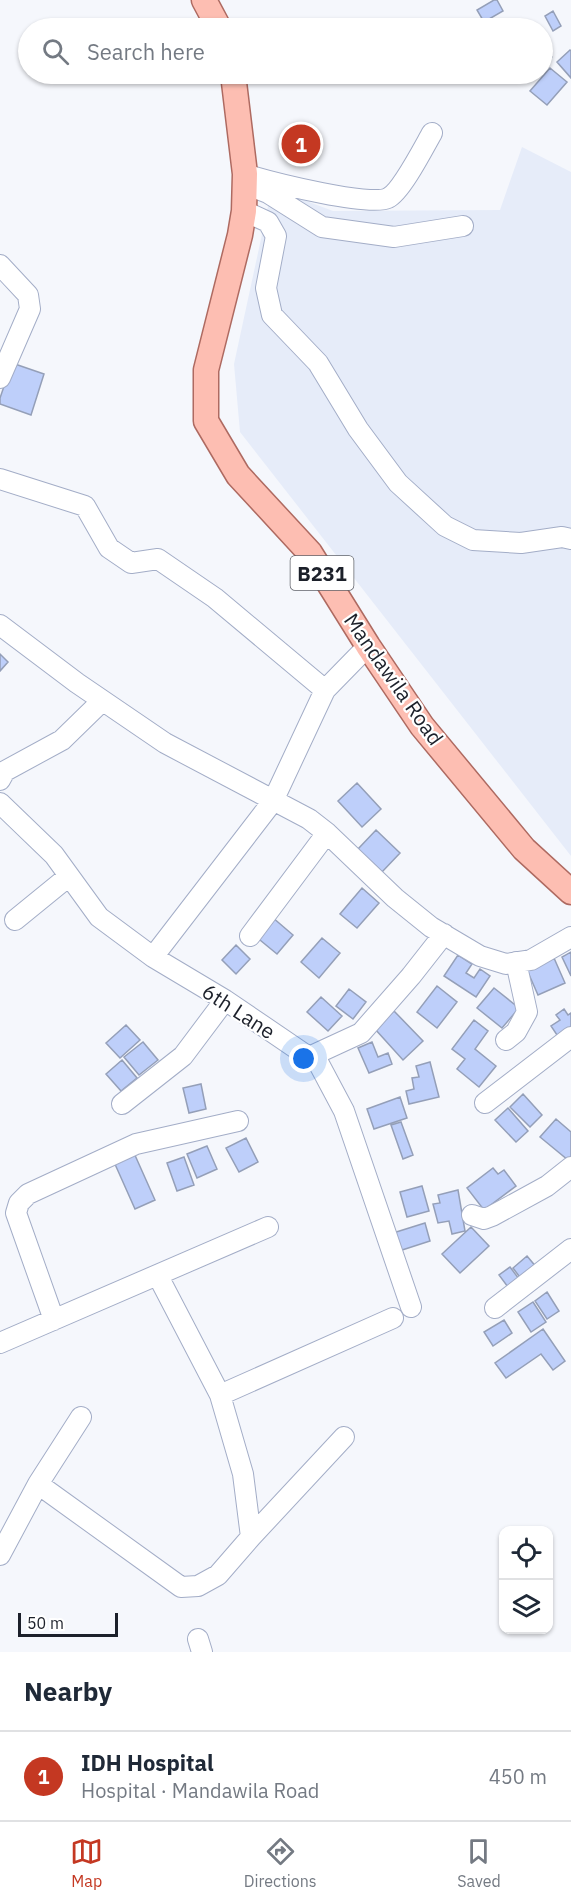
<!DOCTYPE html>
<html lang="en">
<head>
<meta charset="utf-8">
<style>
	:root { --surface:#fff; --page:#f6f6f7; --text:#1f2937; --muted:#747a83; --line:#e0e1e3; --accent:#c43822 }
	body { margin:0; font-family:"IBM Plex Sans",sans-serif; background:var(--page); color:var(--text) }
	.controls { position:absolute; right:18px; bottom:18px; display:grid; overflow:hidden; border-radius:12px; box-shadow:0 2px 4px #0004 }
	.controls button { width:54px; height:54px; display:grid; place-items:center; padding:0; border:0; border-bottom:2px solid var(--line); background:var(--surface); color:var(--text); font:30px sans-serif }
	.scale { position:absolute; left:18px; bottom:15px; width:100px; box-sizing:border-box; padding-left:6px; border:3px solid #1c202a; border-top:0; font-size:16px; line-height:21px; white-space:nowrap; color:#1c202a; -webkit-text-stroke:4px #fff; paint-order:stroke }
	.you { position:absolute; left:304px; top:1059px; width:21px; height:21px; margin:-15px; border:4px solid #fff; border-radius:50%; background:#1a73e8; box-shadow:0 0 0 9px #1a73e833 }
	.badge { display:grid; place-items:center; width:39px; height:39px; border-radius:50%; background:var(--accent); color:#fff; font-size:20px; font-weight:700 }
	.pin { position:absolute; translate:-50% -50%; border:3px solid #fff; box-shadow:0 2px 6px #0006 }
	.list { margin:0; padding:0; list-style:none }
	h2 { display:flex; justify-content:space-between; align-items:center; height:78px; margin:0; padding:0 24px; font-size:26px }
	h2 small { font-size:20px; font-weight:400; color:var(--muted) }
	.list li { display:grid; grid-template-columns:39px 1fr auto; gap:18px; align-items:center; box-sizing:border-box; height:90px; padding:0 24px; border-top:2px solid var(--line) }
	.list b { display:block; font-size:22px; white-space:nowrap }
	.list p { margin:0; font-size:20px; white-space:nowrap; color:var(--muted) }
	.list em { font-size:20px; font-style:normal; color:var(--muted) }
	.icon { flex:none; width:33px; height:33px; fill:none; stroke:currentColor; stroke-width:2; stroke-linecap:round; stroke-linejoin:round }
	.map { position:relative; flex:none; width:571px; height:1652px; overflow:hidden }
	.search { position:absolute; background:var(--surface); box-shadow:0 2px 4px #0004; left:18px; right:18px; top:18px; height:66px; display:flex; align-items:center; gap:15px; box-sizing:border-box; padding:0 21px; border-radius:33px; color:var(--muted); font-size:22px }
	.sheet { height:168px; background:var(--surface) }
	nav { display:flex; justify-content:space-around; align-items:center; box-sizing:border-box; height:84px; border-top:2px solid var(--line); background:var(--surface); font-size:16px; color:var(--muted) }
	nav a { display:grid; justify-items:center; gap:3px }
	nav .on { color:var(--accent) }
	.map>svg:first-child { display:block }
</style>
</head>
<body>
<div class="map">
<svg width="571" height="1652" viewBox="0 0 571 1652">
	<rect width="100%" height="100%" fill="#f5f7fc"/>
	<path fill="#e6ecf9" d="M522,147L571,172V856L240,432L234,364L272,188L333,211L500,210Z"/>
	<path fill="#becffa" stroke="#949fb8" stroke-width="1.5" d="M494,0H497L503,11L484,22L477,10Z
		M553,11L561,26L553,31L545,16Z
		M542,47L552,57L542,65Z
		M570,50L571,51V78L557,62Z
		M550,68L567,82L547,105L530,91Z
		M12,363L44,374L31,415L0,404V398Z
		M0,654L8,662L0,671Z
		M357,783L381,809L362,827L338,801Z
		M376,830L400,853L382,872L358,849Z
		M362,888L379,903L357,928L340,914Z
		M265,911L293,935L277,954L249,931Z
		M322,938L340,953L319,978L301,962Z
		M236,945L250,959L236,974L222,960Z
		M571,952V976L562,957Z
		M458,955L472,964L466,973L474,978L480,969L490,976L476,997L444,976Z
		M554,958L565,983L538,995L527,970Z
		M437,986L457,1002L437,1028L417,1012Z
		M494,988L519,1008L502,1028L477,1008Z
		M349,989L366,1002L353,1019L336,1006Z
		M321,997L342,1016L328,1031L307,1012Z
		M564,1009L568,1015L571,1013V1030L559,1038L551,1026L560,1020L556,1015Z
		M394,1011L423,1041L403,1060L375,1029Z
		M474,1020L488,1031L475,1049L496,1066L479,1087L457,1069L465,1059L452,1049Z
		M126,1025L140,1040L120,1058L106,1043Z
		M143,1042L158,1060L139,1075L124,1057Z
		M372,1042L378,1057L388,1053L392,1064L369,1073L358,1048Z
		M122,1060L137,1078L121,1091L106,1074Z
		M430,1062L439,1097L409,1104L406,1091L414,1089L412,1078L419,1077L416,1066Z
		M201,1084L206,1109L189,1113L183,1088Z
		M523,1094L542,1115L530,1127L510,1107Z
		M400,1097L407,1118L374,1129L367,1109Z
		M508,1108L528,1131L516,1142L495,1120Z
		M556,1119L571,1132V1157L568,1160L540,1137Z
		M401,1122L413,1155L403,1159L391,1125Z
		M246,1138L258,1162L239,1172L226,1148Z
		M207,1146L217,1169L197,1178L187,1154Z
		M134,1153L155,1200L135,1209L114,1162Z
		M184,1157L194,1185L177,1191L167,1163Z
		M493,1168L498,1174L504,1170L516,1186L484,1210L467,1188Z
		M422,1186L429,1211L407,1217L400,1192Z
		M458,1190L465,1231L452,1234L449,1221L438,1223L433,1204L440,1203L438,1195Z
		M425,1223L430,1241L399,1251L393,1233Z
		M471,1227L489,1246L460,1273L442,1254Z
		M527,1256L537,1268L522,1280L513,1268Z
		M510,1267L522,1283L511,1291L499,1275Z
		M547,1292L559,1311L547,1319L535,1301Z
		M533,1302L546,1322L531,1332L518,1312Z
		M504,1320L512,1333L493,1346L484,1332Z
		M543,1329L565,1361L553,1370L541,1354L506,1378L495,1363Z"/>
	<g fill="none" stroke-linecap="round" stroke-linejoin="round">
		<g stroke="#a3adc7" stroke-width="22">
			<path id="minor" d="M251,176C275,183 370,207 388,198C401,192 424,147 432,133
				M245,184L268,193L322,227L394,237L463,226
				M244,211L268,222L276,236L266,288L272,315L318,363L358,429L398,483L445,526L473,540L521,543L562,537L571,539
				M0,265L28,295L30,309L0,378
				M0,479L85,506L109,548L131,563L158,559L215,598L325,690
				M0,625L77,683L165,743L309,819L327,833L395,898L431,927L480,956L506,964L531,960L571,937
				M0,780L5,771L62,740L102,701
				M0,803L54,855L99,917L153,957L225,1000L319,1064L344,1111L411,1307
				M15,920L69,876
				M250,936L327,833
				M153,957L273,801L325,690L368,646
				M506,1040L516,1032L527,1012L516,962
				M309,1057L361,1033L411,976L444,934
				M485,1103L571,1037
				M122,1104L183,1056L225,1000
				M472,1215L484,1219L492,1216L547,1186L571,1167
				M158,1276L220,1395L243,1474L251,1537
				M495,1308L571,1249
				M54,1320L16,1213L19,1203L28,1194L136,1144L238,1121
				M0,1343L268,1227
				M220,1395L393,1318
				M38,1484L81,1417
				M0,1555L38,1484L181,1587L198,1586L218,1575L251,1537L344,1437
				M198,1639L202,1652"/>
		</g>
		<g stroke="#ae6a61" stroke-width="27">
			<path id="major" d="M204,0L219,28
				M233,74L245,174L244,211L240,235L206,370V421L238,475L310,553L368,646L422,726L524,849L571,892"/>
		</g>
		<use href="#minor" stroke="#fff" stroke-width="20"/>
		<use href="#major" stroke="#fdbeb2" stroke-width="24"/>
	</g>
	<g text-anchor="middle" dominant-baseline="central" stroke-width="4.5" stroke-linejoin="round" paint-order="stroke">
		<rect fill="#fff" stroke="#60636a" stroke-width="1.5" x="290.5" y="556" width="63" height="34" rx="4.5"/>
		<g font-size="20" font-weight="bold" fill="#1c202a">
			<text x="322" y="573">B231</text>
		</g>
		<g font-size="21" fill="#1c202a" stroke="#fff">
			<text transform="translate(394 679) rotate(55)">Mandawila Road</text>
			<text transform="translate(239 1011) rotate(33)">6th Lane</text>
		</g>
	</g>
</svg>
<div class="controls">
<button><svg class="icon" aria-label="locate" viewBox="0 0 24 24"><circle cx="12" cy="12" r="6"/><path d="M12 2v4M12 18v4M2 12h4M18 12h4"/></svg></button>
<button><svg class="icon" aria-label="layers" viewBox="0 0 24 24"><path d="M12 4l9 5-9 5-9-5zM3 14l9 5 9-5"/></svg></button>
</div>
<div class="scale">50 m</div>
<div class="you"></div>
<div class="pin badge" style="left:301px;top:144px">1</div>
<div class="search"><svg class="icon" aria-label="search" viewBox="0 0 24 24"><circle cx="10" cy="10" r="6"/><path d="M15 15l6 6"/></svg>Search here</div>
</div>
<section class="sheet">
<h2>Nearby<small></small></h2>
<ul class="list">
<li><span class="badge">1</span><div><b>IDH Hospital</b><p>Hospital · Mandawila Road</p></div><em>450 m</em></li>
</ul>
</section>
<nav>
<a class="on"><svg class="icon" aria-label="map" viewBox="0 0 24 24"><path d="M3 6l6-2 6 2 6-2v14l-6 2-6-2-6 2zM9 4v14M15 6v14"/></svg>Map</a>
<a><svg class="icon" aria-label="directions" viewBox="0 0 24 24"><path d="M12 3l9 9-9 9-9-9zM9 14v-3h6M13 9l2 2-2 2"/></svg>Directions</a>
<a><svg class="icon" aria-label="saved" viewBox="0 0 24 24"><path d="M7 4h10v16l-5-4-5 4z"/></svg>Saved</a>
</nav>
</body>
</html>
